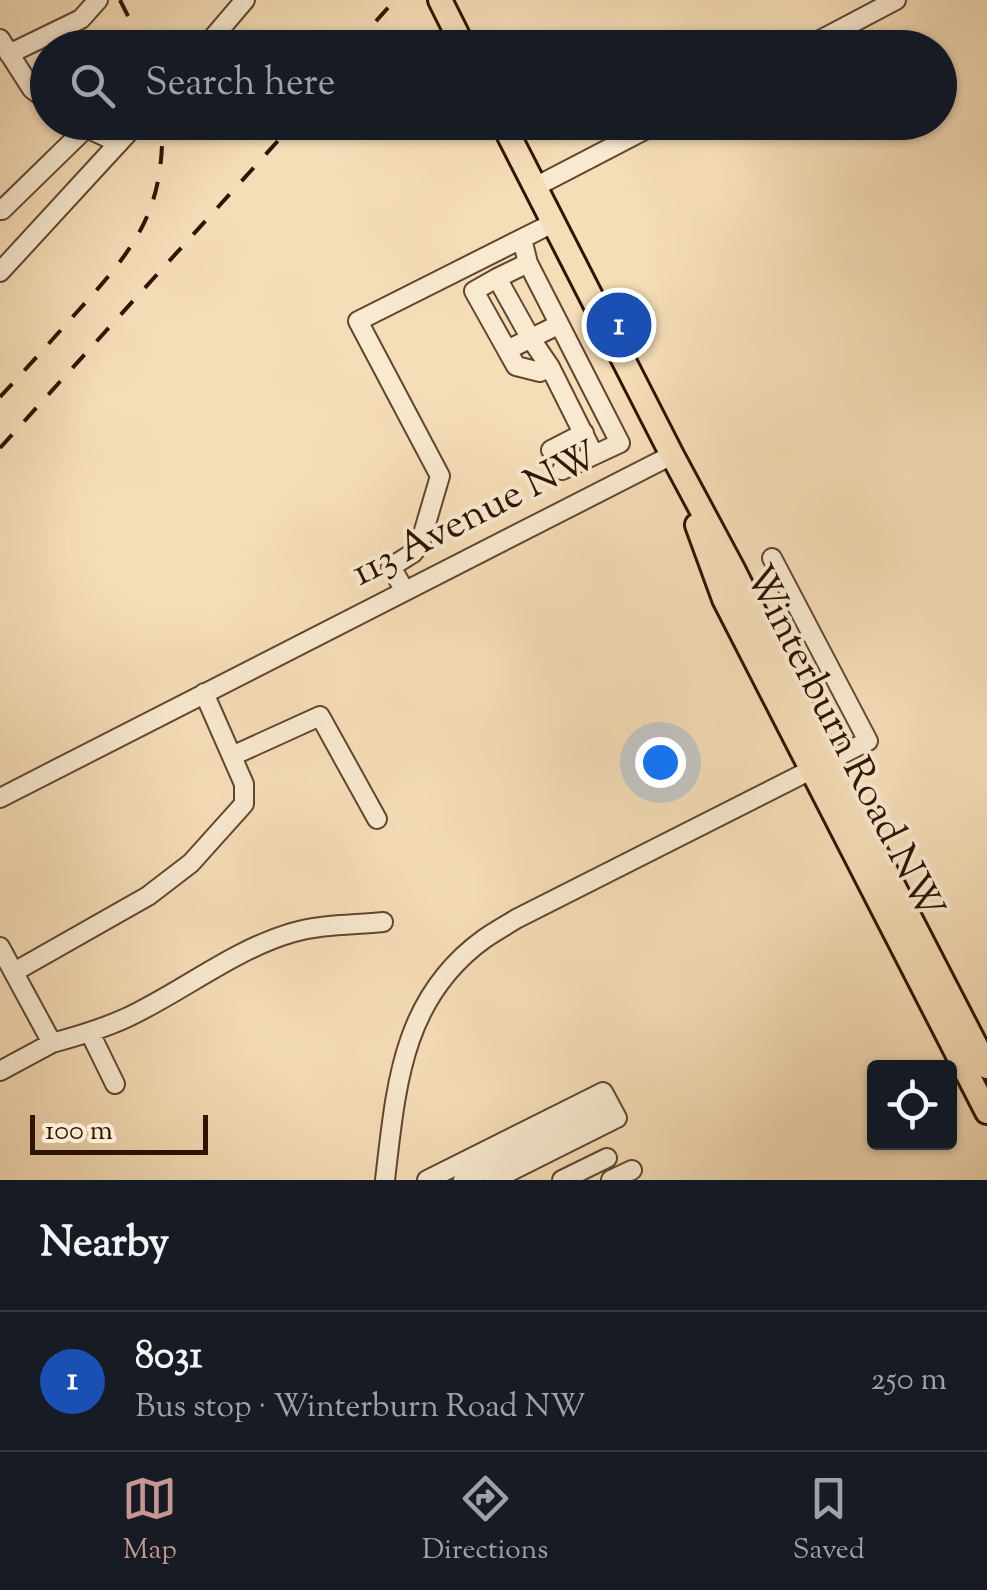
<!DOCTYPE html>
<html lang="en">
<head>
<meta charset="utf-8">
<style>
	:root { --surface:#171b24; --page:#242831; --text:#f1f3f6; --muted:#9ea1a6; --line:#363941; --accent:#c59692 }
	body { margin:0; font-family:"Sorts Mill Goudy",serif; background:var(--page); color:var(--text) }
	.controls { position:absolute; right:30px; bottom:30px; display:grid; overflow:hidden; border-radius:10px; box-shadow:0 2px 8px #0004 }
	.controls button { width:90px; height:90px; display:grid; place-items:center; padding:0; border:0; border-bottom:2px solid var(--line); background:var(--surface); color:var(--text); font:50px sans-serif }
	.scale { position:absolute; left:30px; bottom:25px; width:178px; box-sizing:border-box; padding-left:10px; border:5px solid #301402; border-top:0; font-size:28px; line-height:35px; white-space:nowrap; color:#301402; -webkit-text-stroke:8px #f8e9d0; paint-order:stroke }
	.you { position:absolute; left:660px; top:762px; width:35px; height:35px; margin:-25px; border:8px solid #fff; border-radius:50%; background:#1a73e8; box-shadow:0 0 0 15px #1a73e833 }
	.badge { display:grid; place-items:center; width:65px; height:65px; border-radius:50%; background:var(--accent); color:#fff; font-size:32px; font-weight:700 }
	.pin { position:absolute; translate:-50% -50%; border:5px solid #fff; box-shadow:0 2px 10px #0006 }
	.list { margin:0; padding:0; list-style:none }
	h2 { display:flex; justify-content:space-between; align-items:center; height:130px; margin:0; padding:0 40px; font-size:42px }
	h2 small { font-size:32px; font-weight:400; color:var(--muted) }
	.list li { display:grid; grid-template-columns:65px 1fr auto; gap:30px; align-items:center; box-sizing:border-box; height:140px; padding:0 40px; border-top:2px solid var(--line) }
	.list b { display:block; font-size:38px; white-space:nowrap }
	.list p { margin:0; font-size:32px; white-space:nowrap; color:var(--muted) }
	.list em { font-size:32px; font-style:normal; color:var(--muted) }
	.icon { flex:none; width:55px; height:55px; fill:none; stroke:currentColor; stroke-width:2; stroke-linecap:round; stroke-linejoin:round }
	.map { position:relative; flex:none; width:987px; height:1180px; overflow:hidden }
	.search { position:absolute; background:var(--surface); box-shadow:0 2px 8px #0004; left:30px; right:30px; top:30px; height:110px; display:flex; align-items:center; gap:25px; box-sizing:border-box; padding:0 35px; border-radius:55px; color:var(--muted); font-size:38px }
	.sheet { height:270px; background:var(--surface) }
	nav { display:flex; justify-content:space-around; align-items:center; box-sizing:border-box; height:140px; border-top:2px solid var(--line); background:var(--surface); font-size:28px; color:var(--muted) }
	nav a { display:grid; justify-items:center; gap:5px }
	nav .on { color:var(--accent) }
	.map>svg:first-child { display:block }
</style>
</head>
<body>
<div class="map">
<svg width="987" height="1180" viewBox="0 0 987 1180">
	<rect width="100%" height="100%" fill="#f5ddb7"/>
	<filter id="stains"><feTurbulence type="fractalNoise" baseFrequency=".002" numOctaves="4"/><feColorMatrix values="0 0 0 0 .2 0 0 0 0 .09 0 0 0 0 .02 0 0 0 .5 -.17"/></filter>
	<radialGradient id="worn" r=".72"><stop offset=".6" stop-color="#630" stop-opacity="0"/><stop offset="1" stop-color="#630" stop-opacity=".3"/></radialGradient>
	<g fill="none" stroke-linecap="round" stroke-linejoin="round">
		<g stroke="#61462f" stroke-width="22">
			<path id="minor" d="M0,39L32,89L48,101
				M204,48L245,0
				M805,48L896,0
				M9,54L81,19L98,0
				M76,123L119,143
				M535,187L660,122
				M0,210H2L85,129
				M522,239L528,263L620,443L562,470
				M528,263L497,278L531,339L550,367L594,455
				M0,272L138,122
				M497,278L474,291L507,350
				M550,367L540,372L516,366L507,350L558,325
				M551,450L584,433
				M405,591L391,567L413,553L420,544L440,476L358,321L553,223
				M232,756L320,716L377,819
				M0,798L672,455
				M0,947L52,1043L0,1071
				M14,972L148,896L191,863L244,804V784L204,693
				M90,1033L115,1084
				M52,1043C78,1036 102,1029 126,1018C182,992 231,951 291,933C320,924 353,925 383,922
				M385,1180C396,1088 401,999 484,939C494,932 505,926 516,919L868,741L772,558
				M427,1180L603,1092L617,1118L493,1180
				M463,1180L610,1105
				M562,1180L607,1158
				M611,1180L632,1170"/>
		</g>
		<g stroke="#301402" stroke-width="28">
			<path id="major" d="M440,0L464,48
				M502,122L672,455L733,569L829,761L987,1067
				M697,525L724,599L987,1112"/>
		</g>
		<use href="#minor" stroke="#f8e9d0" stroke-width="18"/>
		<use href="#major" stroke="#f5ddb7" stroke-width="22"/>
		<path stroke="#301402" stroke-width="4" stroke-dasharray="18 18" stroke-linecap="butt" d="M120,0L144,48
			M352,48L395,0
			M0,397C26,369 52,340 77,312C134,249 165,212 162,122
			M0,448L295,122"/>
	</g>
	<g text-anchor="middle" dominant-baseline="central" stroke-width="8" stroke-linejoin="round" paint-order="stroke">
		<g font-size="40" fill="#301402" stroke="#f8e9d0">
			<text transform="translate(476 516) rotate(-27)">113 Avenue NW</text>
			<text transform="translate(842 743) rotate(63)">Winterburn Road NW</text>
		</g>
	</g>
	<rect width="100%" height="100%" filter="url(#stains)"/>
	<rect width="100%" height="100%" fill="url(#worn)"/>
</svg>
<div class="controls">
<button><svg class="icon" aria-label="locate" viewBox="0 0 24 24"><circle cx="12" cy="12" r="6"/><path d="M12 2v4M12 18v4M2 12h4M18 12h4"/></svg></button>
</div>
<div class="scale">100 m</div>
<div class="you"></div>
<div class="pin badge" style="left:619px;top:325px;background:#1a4fb4">1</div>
<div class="search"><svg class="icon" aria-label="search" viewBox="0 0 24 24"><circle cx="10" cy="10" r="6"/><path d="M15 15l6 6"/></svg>Search here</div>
</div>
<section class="sheet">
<h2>Nearby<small></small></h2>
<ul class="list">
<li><span class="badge" style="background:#1a4fb4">1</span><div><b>8031</b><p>Bus stop · Winterburn Road NW</p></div><em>250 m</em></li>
</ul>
</section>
<nav>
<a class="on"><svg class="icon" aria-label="map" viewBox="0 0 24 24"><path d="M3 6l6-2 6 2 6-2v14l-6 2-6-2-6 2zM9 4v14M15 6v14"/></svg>Map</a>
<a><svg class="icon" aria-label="directions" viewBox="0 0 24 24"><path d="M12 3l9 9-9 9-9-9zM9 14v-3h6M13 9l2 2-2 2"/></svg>Directions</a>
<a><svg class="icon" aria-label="saved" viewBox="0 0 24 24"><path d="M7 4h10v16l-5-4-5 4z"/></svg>Saved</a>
</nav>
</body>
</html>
